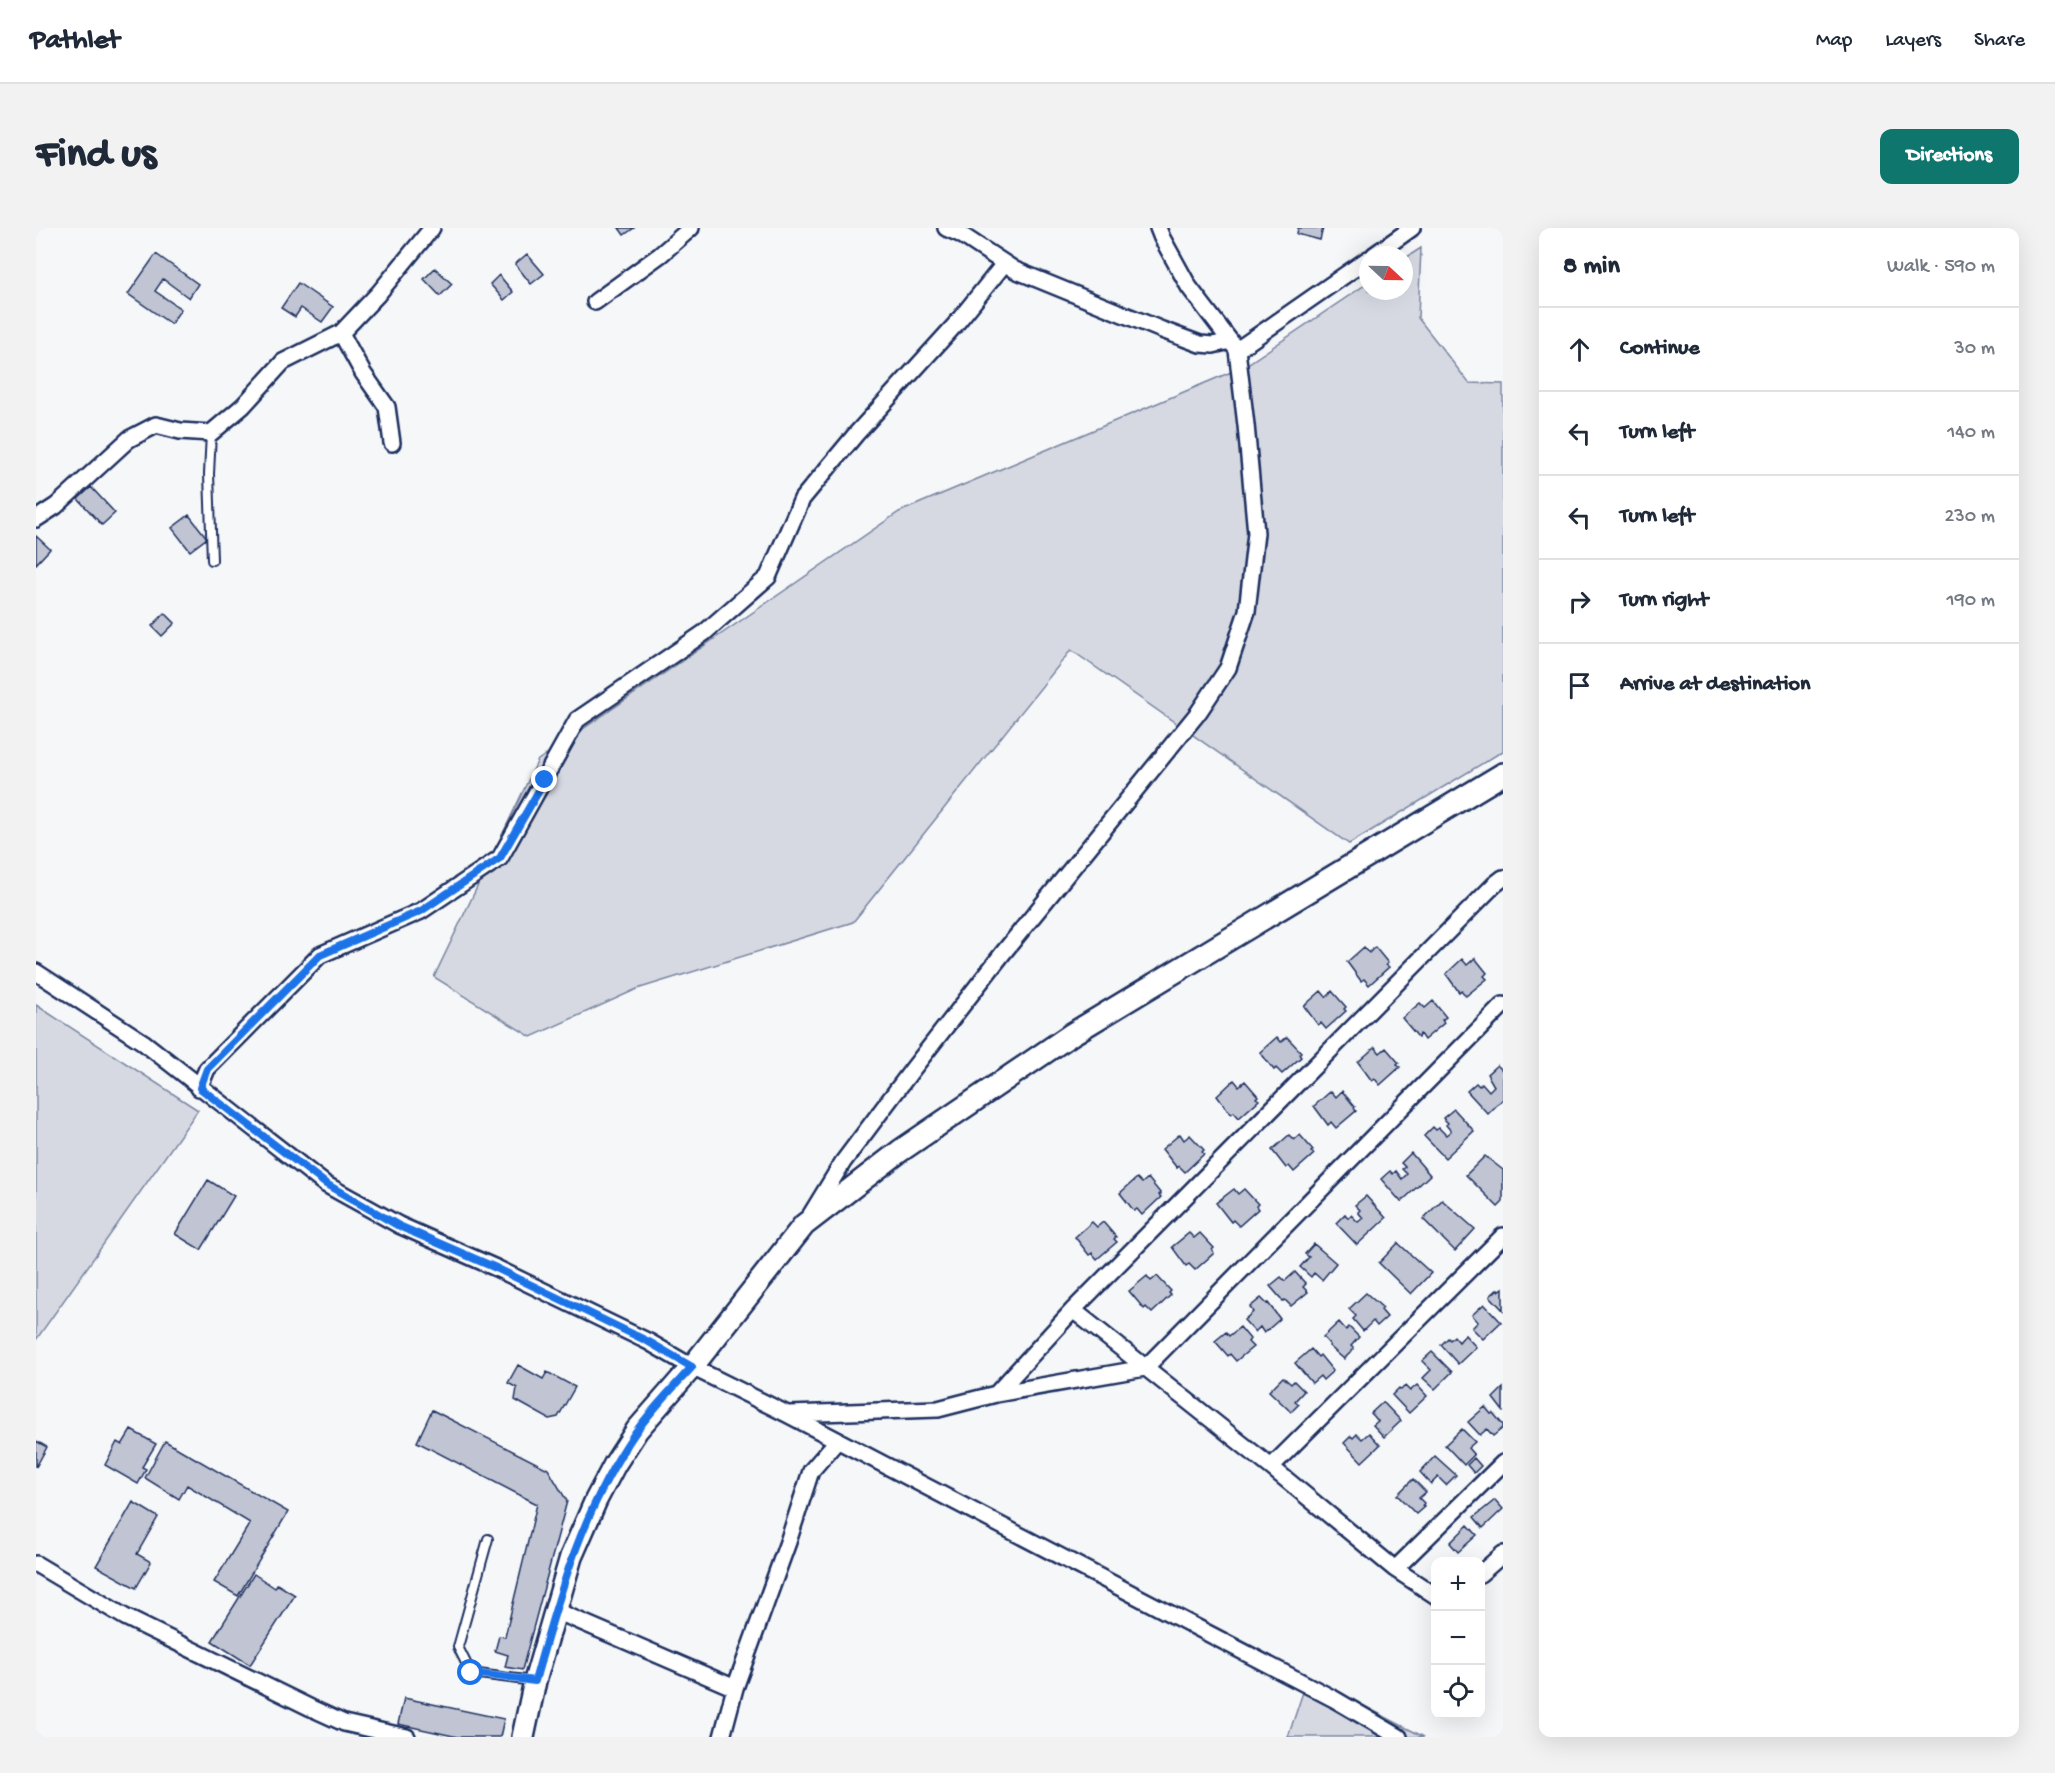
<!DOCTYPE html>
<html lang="en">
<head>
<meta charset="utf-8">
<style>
	:root { --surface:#fff; --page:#f2f2f3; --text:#1f2937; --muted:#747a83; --line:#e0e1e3; --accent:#0f766e }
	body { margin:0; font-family:"Gochi Hand",sans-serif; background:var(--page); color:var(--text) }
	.controls { position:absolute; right:18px; bottom:18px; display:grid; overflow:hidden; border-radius:12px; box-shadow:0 6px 24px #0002 }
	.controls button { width:54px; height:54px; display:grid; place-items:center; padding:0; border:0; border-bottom:2px solid var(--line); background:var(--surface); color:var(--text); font:30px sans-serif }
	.compass { position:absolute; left:1323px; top:18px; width:54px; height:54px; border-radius:50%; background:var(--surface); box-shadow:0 6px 24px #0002; rotate:112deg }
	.stop { position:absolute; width:18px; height:18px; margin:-14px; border:4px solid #1a73e8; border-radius:50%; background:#fff }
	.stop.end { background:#1a73e8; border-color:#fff; box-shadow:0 2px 6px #0008 }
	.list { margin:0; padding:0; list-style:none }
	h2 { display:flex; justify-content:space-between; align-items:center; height:78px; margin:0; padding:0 24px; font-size:26px }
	h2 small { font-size:20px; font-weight:400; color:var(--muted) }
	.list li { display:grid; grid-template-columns:39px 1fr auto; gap:18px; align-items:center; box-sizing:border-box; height:84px; padding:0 24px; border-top:2px solid var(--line) }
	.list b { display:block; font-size:22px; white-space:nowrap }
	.list em { font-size:20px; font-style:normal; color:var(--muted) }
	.icon { flex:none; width:33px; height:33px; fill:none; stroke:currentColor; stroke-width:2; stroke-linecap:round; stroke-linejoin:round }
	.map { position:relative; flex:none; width:1467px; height:1509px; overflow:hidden; border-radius:12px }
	header { display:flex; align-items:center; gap:36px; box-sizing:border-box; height:84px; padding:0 30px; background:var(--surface); border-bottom:2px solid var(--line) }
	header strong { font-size:28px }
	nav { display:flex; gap:33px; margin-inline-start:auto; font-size:21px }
	.intro { display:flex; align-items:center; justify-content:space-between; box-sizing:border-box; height:144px; padding:0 36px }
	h1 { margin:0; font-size:42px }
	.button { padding:15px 27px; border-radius:12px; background:var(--accent); color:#fff; font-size:21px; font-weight:700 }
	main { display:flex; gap:36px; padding:0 36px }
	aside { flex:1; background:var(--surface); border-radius:12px; box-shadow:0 6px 24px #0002 }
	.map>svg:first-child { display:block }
</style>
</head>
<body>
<header>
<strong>Pathlet</strong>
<nav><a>Map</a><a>Layers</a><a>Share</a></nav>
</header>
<div class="intro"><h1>Find us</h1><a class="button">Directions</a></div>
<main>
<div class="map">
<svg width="1467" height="1509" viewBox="0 0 1467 1509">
	<rect width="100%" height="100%" fill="#f6f7f9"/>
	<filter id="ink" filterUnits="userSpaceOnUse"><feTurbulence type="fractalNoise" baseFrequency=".0167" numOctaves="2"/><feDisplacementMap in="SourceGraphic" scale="12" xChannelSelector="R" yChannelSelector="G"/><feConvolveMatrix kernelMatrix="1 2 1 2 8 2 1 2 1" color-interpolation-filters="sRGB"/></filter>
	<g filter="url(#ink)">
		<path fill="#d6d9e2" stroke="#7884a0" stroke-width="1.5" d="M1385,20L1382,90L1433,155L1467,156V523L1313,616L1035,422L817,694L601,761L495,809L398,749L502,532L863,284L1207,139L1332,55V63H1368V31Z
			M0,777L162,882L0,1112Z
			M1272,1449L1388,1509H1252Z"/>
		<path fill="#c0c4d3" stroke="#1b2f5e" stroke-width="1.5" d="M583,0H598L588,7Z
			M1262,0H1287L1284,12L1261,6Z
			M120,26L162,56L153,70L127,51L119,63L145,81L135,96L92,66Z
			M491,26L508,46L495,56L479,36Z
			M399,40L416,56L404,68L388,51Z
			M463,47L477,64L468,72L454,56Z
			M262,55L297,79L286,94L265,80L259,89L245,80Z
			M55,259L79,285L66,297L42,271Z
			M153,287L171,310L154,323L136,300Z
			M0,308L14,321L0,336Z
			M129,385L139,395L126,408L116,398Z
			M1328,719L1333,725L1339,719L1352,735L1350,737L1353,739L1333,757L1328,751L1325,753L1311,734Z
			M1439,730L1451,745L1448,748L1451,751L1430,768L1425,762L1423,764L1410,746L1426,731L1431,737Z
			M1285,763L1290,769L1296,763L1310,779L1308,781L1310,783L1290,801L1285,795L1282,797L1268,778Z
			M1397,773L1410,789L1406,792L1408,795L1388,812L1384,806L1382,809L1366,790L1384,775L1389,780Z
			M1241,809L1245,814L1251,809L1265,824L1263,826L1265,829L1246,846L1240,840L1238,842L1224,824Z
			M1339,819L1344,825L1350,820L1363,835L1361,837L1364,839L1344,857L1339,851L1336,853L1322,834Z
			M1461,837L1467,843V871L1452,886L1431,863L1440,855L1443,858L1446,855L1453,863L1458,858L1451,846Z
			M1198,852L1203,858L1209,853L1222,868L1220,870L1223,872L1203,890L1198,884L1195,886L1181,868Z
			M1295,863L1300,869L1306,863L1319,879L1318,880L1320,883L1300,900L1295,894L1292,897L1278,878Z
			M1418,881L1438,903L1409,930L1388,908L1397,899L1400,902L1403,900L1410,907L1415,903L1410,897L1412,895L1407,890Z
			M1144,906L1148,912L1154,907L1168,922L1166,924L1168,926L1149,944L1143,938L1141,940L1126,921Z
			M1253,907L1258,912L1264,907L1277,922L1275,924L1278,926L1258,944L1253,938L1250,940L1236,922Z
			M1375,925L1394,947L1365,974L1345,951L1354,943L1357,946L1360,943L1366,951L1371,946L1366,941L1369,939L1365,935Z
			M1449,928L1467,942V974L1462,979L1430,947Z
			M1101,950L1106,955L1112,950L1125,966L1123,967L1125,969L1106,987L1101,981L1098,983L1084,965Z
			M172,952L198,968L165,1022L139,1006Z
			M1198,961L1202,966L1208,961L1222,976L1220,978L1222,981L1203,998L1197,992L1195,994L1180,975Z
			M1330,968L1350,990L1321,1017L1300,995L1309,986L1312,990L1315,987L1322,994L1327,990L1322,984L1324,982L1319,977Z
			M1406,972L1439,1001L1419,1023L1387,991Z
			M1056,994L1061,999L1067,994L1080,1009L1078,1011L1081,1014L1061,1031L1056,1025L1053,1027L1039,1009Z
			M1153,1005L1158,1010L1164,1005L1178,1020L1176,1022L1178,1025L1159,1042L1153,1036L1150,1038L1136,1019Z
			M1362,1015L1395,1045L1375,1066L1343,1035Z
			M1278,1016L1300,1035L1286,1052L1278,1045L1275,1049L1264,1039L1273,1029L1269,1026Z
			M1259,1044L1270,1056L1267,1059L1272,1064L1255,1078L1249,1072L1247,1073L1234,1058L1245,1049L1249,1053Z
			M1111,1048L1115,1053L1121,1048L1135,1063L1133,1065L1135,1067L1116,1085L1110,1079L1108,1081L1093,1063Z
			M1467,1060V1082L1454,1068L1462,1061L1463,1063Z
			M1330,1065L1347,1080L1345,1082L1351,1089L1341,1098L1337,1093L1327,1103L1317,1091L1320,1088L1313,1081Z
			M1225,1070L1231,1076L1232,1075L1244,1091L1228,1105L1224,1099L1219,1104L1208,1092L1217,1084L1214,1079Z
			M1448,1076L1465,1094L1447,1111L1436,1100L1442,1094L1436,1087Z
			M1303,1094L1310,1102L1313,1099L1323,1109L1315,1118L1318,1121L1308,1131L1293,1118L1294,1117L1287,1109Z
			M1204,1099L1214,1111L1212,1114L1217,1119L1200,1133L1194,1126L1192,1128L1179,1113L1190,1104L1193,1108Z
			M1429,1107L1440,1119L1422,1136L1405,1117L1412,1110L1414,1112L1418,1108L1423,1114Z
			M1275,1121L1282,1129L1284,1127L1297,1143L1287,1152L1284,1148L1276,1155L1259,1135Z
			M1396,1124L1416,1144L1399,1161L1387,1150L1395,1142L1386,1133Z
			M482,1137L507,1151L511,1144L539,1159L522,1189L513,1191L479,1172L481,1160L472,1155Z
			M1247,1149L1255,1156L1258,1153L1268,1163L1259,1173L1263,1176L1255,1184L1233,1163Z
			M1381,1157L1391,1168L1373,1185L1356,1167L1363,1160L1365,1162L1369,1158L1374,1163Z
			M1467,1160V1183L1457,1170Z
			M1347,1174L1365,1193L1348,1209L1337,1197L1342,1193L1335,1185Z
			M1449,1179L1455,1186L1457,1185L1467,1197V1200L1457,1208L1451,1201L1444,1207L1432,1194Z
			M396,1182L512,1241L531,1273L486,1442L469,1439L472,1427L459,1423L463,1408L469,1409L501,1276L381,1214Z
			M1426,1201L1439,1214L1432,1220L1438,1227L1428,1237L1409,1217Z
			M95,1202L120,1216L106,1239L110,1241L102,1256L69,1237L81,1214L86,1217Z
			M1333,1205L1344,1217L1326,1234L1308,1215L1315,1208L1317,1210L1321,1206L1326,1211Z
			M0,1213L11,1219L0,1239Z
			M129,1213L252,1284L202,1368L178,1354L214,1295L151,1257L143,1271L109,1250Z
			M1399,1228L1420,1247L1410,1257L1402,1249L1395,1256L1384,1244Z
			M1438,1230L1445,1238L1438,1245L1431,1237Z
			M1377,1251L1390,1264L1383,1270L1388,1275L1386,1278L1388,1279L1380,1286L1361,1267Z
			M1459,1272L1467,1281L1447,1300L1438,1289Z
			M97,1274L122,1289L101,1326L115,1334L100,1360L60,1338Z
			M1432,1297L1441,1307L1422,1324L1414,1315Z
			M218,1346L239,1360L241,1356L259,1367L214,1437L176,1413Z
			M368,1470L468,1491L464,1509H422L362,1496Z"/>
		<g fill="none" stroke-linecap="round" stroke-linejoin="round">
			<g stroke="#1b2f5e" stroke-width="12">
				<path id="lane" d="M175,205L173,246L176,332
					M452,1311L422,1419L435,1445L497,1453"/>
			</g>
			<g stroke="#1b2f5e" stroke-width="20">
				<path id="street" d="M910,0L924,6L979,42L1126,102L1164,116L1177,117L1194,113
					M1338,27L1376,0
					M559,74L624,27L655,0
					M305,105L327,145L351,179L356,215
					M1201,122L1332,31
					M0,291L20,278L93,211L120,197L144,203L175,205L207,178L247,134L305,105L342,66L396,0
					M0,744L107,814L289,956L363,997L460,1040L613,1114L656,1139L751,1186L1298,1471L1363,1509
					M163,860L171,841L284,727L385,683L464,630L541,492L668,405L732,349L766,271L820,206L919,97L968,36
					M774,988L807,934L876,842L967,725L1162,485L1192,440L1211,383L1220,305L1210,197L1201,122L1153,59L1126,10L1122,0
					M1037,1082L1235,1239L1359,1341L1400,1368
					M960,1166L1037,1082L1458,657L1467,650
					M753,1186L902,1181L960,1166L1109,1140L1467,777
					M1235,1239L1467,1008
					M0,1336L89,1389L275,1480L308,1495L371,1509
					M1359,1341L1467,1235
					M1444,1346L1467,1326
					M518,1382L699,1460
					M686,1509L699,1460L752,1314L775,1243L801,1213"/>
			</g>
			<g stroke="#1b2f5e" stroke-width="26">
				<path id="secondary" d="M487,1509L499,1453L535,1329L560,1272L579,1236L601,1202L656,1139L768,997L864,923L1036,806L1467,546"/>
			</g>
			<use href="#lane" stroke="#fff" stroke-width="8"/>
			<use href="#street" stroke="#fff" stroke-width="15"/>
			<use href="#secondary" stroke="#fff" stroke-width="21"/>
		</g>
	</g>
	<g fill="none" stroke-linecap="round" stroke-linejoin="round" filter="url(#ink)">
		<path stroke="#1a73e8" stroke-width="8" d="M435,1445L499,1453C523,1366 547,1280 599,1205C616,1181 637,1160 656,1139L613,1114L460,1040L363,998L290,956L164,860L171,841L284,727L385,683L464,630L509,552"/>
	</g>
</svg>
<div class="controls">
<button>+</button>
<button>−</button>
<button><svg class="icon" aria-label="locate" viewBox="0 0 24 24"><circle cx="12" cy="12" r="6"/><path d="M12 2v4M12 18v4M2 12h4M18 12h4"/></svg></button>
</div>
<svg class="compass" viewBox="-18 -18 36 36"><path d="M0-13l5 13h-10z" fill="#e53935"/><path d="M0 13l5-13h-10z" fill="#747a83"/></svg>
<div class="stop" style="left:435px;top:1445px"></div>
<div class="stop end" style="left:509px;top:552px"></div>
</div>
<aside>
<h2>8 min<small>Walk · 590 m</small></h2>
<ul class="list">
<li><svg class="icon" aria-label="ahead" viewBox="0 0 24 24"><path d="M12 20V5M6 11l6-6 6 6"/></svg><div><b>Continue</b></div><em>30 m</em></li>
<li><svg class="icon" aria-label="left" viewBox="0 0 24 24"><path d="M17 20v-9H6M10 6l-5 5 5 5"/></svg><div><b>Turn left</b></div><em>140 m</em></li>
<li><svg class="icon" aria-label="left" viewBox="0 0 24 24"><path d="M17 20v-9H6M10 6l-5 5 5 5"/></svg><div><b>Turn left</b></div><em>230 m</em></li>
<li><svg class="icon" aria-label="right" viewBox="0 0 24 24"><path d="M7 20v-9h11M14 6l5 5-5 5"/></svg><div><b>Turn right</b></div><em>190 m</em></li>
<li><svg class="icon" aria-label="arrive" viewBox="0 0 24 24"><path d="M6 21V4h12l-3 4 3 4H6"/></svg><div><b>Arrive at destination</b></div></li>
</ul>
</aside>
</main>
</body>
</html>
